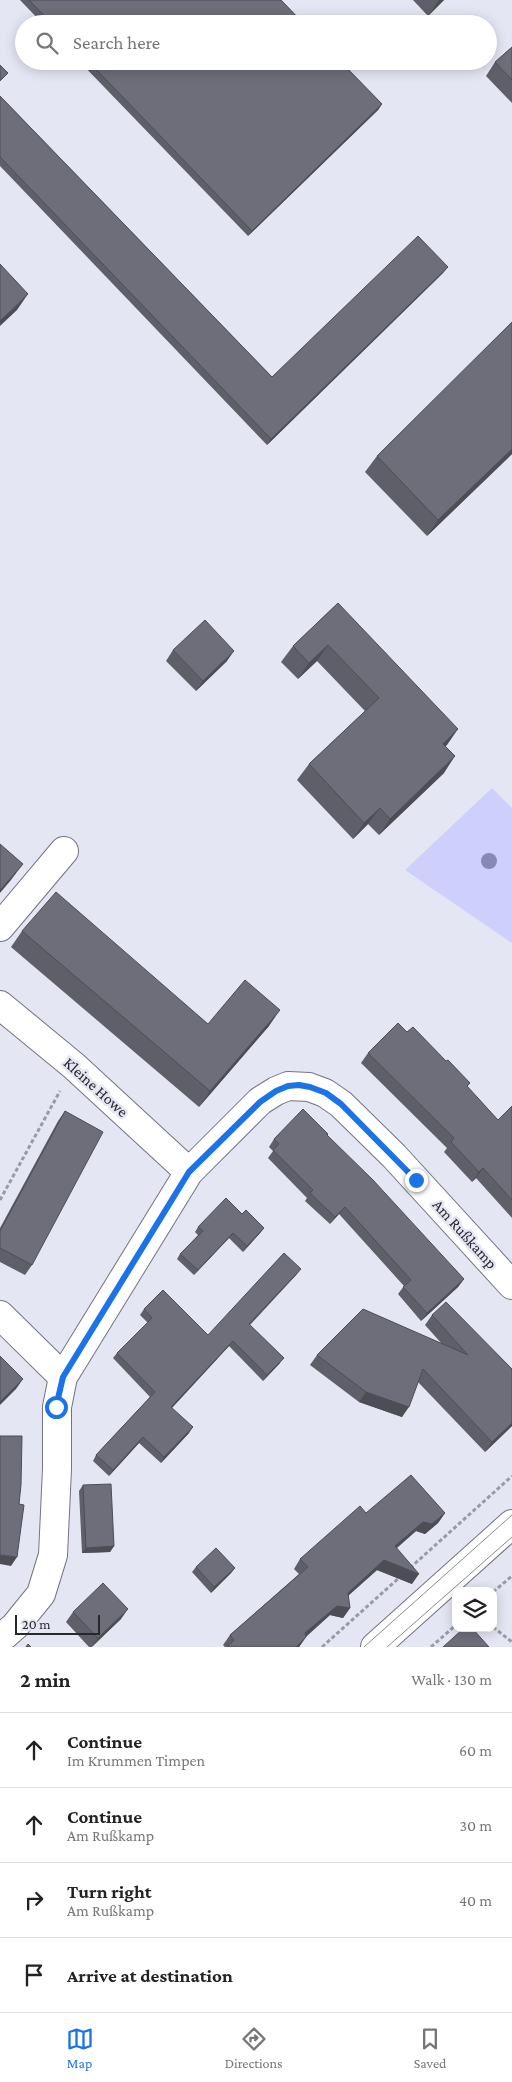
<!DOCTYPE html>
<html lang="en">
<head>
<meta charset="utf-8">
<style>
	:root { --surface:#fff; --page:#f2f2f2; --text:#222; --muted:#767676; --line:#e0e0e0; --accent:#1a73e8 }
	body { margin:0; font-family:"Crimson Pro",serif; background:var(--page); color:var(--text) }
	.controls { position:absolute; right:15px; bottom:15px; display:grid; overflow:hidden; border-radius:10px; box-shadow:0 2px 12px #0003 }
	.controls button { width:45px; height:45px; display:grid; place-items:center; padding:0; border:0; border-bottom:1px solid var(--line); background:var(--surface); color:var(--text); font:25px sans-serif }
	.scale { position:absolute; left:15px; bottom:12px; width:85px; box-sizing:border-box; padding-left:5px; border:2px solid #27272c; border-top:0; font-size:14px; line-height:18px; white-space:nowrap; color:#27272c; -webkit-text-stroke:4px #e5e6f4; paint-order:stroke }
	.stop { position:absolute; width:15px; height:15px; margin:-11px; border:4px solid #1a73e8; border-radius:50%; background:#fff }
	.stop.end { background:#1a73e8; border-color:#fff; box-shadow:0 1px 5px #0008 }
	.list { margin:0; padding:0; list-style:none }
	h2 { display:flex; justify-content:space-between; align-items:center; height:65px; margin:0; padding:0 20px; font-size:21px }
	h2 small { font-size:16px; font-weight:400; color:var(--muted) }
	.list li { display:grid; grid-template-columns:32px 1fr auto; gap:15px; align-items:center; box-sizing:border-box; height:75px; padding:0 20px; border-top:1px solid var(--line) }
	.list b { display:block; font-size:19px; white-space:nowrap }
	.list p { margin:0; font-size:16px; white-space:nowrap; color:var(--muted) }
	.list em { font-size:16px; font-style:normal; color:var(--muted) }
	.icon { flex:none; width:28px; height:28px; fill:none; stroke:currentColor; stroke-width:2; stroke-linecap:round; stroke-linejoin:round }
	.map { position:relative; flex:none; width:512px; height:1647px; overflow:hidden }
	.search { position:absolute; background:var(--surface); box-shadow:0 2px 12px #0003; left:15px; right:15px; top:15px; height:55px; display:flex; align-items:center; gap:12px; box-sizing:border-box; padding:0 18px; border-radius:28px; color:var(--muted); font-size:19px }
	.sheet { height:365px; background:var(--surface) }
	nav { display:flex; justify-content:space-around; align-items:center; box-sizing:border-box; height:70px; border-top:1px solid var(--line); background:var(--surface); font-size:14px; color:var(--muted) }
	nav a { display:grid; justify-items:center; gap:2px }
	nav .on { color:var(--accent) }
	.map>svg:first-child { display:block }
</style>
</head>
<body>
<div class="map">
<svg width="512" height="1647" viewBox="0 0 512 1647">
	<rect width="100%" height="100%" fill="#e5e6f4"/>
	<path fill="#ced0fb" d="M492,788L512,808V943L405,870Z"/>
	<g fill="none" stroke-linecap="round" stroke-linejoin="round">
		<g stroke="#737481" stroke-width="30">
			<path id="minor" d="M0,927L64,851
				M0,1005L74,1066L189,1172
				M0,1315L63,1377
				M0,1639L15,1626L41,1594L53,1555L57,1469V1407L63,1377L189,1172L260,1101L276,1091L288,1086L309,1087L325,1093L341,1104L394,1156L512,1285
				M375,1647L512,1524"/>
		</g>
		<path stroke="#999aa4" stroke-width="3" stroke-dasharray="4 2.5" stroke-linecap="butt" d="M0,1200L60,1091
			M410,1568L512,1476
			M493,1592L512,1576
			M493,1627L512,1642
			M322,1647L400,1577
			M431,1647L456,1625"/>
		<use href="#minor" stroke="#fff" stroke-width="28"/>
		<path stroke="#898993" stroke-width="1" d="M364,1647L512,1515
			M387,1647L512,1537"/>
	</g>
	<circle fill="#8987b5" cx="489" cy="861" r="8"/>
	<path fill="#5e5f69" d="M20,0H281L304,24H43Z
		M413,0H444L428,16Z
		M512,47V103L486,76L495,62Z
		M79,61H340L382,104L378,110L248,236Z
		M0,96L272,377L444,272L267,445L0,166Z
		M512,454L427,536L365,472L377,456Z
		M338,603L446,747L444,773L379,835L368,824L353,839L297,780L309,764L365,711L317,661L298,679L281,662L293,646Z
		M173,650L227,661L196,691L166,661Z
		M22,931L208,1024L269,1026L199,1107L11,947Z
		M368,1053L446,1061L470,1083L467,1087L498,1120L512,1106V1218L476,1178L472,1182L444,1152L447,1148L361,1063Z
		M65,1111L32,1265L25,1275L0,1262V1228L58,1121Z
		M327,1135L464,1279L458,1287L421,1321L398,1294L404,1286L339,1214L330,1224L305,1201L307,1198L268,1158L273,1151L269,1147L274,1139Z
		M242,1214L264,1228L260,1233L243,1252L229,1238L194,1275L177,1259L180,1254L198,1235L195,1232L198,1227Z
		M297,1274L250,1325L280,1363L263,1381L229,1346L172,1408L189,1433L161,1463L139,1443L109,1476L93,1461L96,1455L150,1397L113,1358L117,1353L148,1323L140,1315L144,1309L208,1335Z
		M432,1315L512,1369V1426L485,1452L418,1382L402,1417L359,1402L310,1365L317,1355L442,1344L425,1325Z
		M83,1485L114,1546L110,1552L82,1553L79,1491Z
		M366,1513H445L438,1523L425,1534L416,1531L396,1548L412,1584L377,1570L348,1596L350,1608L343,1618L330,1615L306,1637L299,1647H225L223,1645L230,1635L299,1574L294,1569L300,1559Z
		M196,1567L235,1568L231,1573L211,1593L192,1572Z
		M73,1612L121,1619L92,1647H89L66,1622Z"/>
	<path fill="#4c4d55" d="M439,0H444L428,16Z
		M382,104L378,110L248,236L252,231Z
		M448,267L444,272L267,445L271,439Z
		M28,294L17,310L0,326V321Z
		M512,449V454L427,536L438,520Z
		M328,645L317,661L298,679L309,663Z
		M234,651L227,661L196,691L203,681Z
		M458,729L447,745L432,760L443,744Z
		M455,756L444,773L379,835L390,819Z
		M380,808L368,824L353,839L364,823Z
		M23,864L11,880L0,893V890Z
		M280,1010L269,1026L199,1107L210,1091Z
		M483,1168L476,1178L472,1182L479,1172Z
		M345,1207L339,1214L330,1224L335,1217Z
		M264,1228L260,1233L243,1252L247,1246Z
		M233,1233L229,1238L194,1275L198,1270Z
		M301,1269L297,1274L245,1329L249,1324Z
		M464,1279L458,1287L421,1321L427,1313Z
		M233,1341L229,1346L167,1413L171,1407Z
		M284,1358L280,1363L263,1381L267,1375Z
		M23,1379L16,1389L0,1405V1402Z
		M366,1392L409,1407L402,1417L359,1402Z
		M512,1423V1426L485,1452L492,1442Z
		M193,1427L189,1433L161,1463L164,1457Z
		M143,1437L139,1443L109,1476L113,1470Z
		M445,1513L438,1523L425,1534L416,1531L388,1556L395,1546L423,1522Z
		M114,1546L110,1552L82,1553L86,1548Z
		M0,1555L17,1557L11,1566L0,1564Z
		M384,1560L419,1574L412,1584L377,1570L341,1602L348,1593Z
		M235,1568L231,1573L211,1593L214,1587Z
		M337,1606L350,1608L343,1618L330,1615L298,1643L305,1633Z
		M128,1609L121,1619L91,1647L98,1638Z
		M306,1637L299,1647H296Z"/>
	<path fill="#6d6e7a" stroke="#4c4d55" d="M29,0H281L304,24H52Z
		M512,47V80L495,62Z
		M88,61H340L382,104L252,231Z
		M0,65L8,73L0,81Z
		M0,96L272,377L418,236L448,267L271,439L0,157Z
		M0,264L28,294L0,321Z
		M512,322V449L438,520L377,456Z
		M338,603L458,729L443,744L455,756L390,819L380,808L364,823L309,764L379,698L328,645L309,663L293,646Z
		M205,620L234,651L203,681L173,650Z
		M0,844L23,864L0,890Z
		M56,892L208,1024L245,980L280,1010L210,1091L22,931Z
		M398,1023L407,1032L413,1027L446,1061L448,1060L470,1083L467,1086L498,1120L512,1106V1200L483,1168L479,1172L451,1142L454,1138L368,1053Z
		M303,1109L328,1134L327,1135L373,1180L464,1279L427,1313L403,1287L411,1280L345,1207L335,1217L310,1193L313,1190L273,1150L279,1144L274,1139Z
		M65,1111L103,1132L32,1265L0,1248V1231Z
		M226,1198L242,1214L246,1210L264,1228L247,1246L233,1233L198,1270L180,1254L203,1231L198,1227Z
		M284,1253L301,1269L249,1324L284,1358L267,1375L233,1341L171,1407L193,1427L164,1457L143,1437L113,1470L96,1455L155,1392L117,1353L152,1318L144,1309L163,1290L208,1335Z
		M446,1302L512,1369V1423L492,1442L423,1369L409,1407L366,1392L317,1355L363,1309L468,1355L432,1315Z
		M0,1356L23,1379L0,1402Z
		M0,1436H22L21,1485L19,1504L24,1505L17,1557L0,1555Z
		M411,1475L445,1513L432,1524L423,1522L395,1546L419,1574L384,1560L348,1593L350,1608L337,1606L305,1633L306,1637L296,1647H227L234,1640L230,1635L308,1567L300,1559L360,1506L366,1513Z
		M111,1484L114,1546L86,1548L83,1485Z
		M216,1548L235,1568L214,1587L196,1567Z
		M103,1583L128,1609L98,1638L73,1612Z
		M464,1628H472L489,1647H443Z
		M28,1644L31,1647H26Z"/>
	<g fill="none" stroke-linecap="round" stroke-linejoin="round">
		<path stroke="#1a73e8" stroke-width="6" d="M56,1407L63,1377L189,1172L260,1102L276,1091L288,1086L299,1085L310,1087L326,1093L341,1104L416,1180"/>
	</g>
	<g text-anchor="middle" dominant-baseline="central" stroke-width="5" stroke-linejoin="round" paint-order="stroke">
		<g font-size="16" fill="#27272c" stroke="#e5e6f4">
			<text transform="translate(96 1087) rotate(42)">Kleine Howe</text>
			<text transform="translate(465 1234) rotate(48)">Am Rußkamp</text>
		</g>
	</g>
</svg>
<div class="controls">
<button><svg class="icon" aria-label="layers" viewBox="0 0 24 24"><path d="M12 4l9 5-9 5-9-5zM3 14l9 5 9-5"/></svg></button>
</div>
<div class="scale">20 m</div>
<div class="stop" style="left:56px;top:1407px"></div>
<div class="stop end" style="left:416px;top:1180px"></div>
<div class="search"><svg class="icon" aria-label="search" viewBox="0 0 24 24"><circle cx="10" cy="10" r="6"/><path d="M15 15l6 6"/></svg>Search here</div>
</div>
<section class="sheet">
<h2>2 min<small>Walk · 130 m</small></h2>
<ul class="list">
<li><svg class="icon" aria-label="ahead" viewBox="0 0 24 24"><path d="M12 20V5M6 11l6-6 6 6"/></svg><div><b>Continue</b><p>Im Krummen Timpen</p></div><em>60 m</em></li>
<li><svg class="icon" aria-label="ahead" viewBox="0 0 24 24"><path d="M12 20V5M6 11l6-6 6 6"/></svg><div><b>Continue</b><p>Am Rußkamp</p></div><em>30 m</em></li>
<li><svg class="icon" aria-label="right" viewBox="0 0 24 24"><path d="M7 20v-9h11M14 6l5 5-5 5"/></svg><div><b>Turn right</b><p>Am Rußkamp</p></div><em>40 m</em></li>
<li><svg class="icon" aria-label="arrive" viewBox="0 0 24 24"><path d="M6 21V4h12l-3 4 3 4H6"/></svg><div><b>Arrive at destination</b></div></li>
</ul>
</section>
<nav>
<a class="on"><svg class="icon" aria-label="map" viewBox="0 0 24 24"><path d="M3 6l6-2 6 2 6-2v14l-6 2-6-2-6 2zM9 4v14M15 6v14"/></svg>Map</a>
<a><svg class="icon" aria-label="directions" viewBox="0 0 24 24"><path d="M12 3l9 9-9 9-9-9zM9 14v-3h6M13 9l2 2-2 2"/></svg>Directions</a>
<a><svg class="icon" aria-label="saved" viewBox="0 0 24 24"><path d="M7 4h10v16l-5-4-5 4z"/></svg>Saved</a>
</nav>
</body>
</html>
